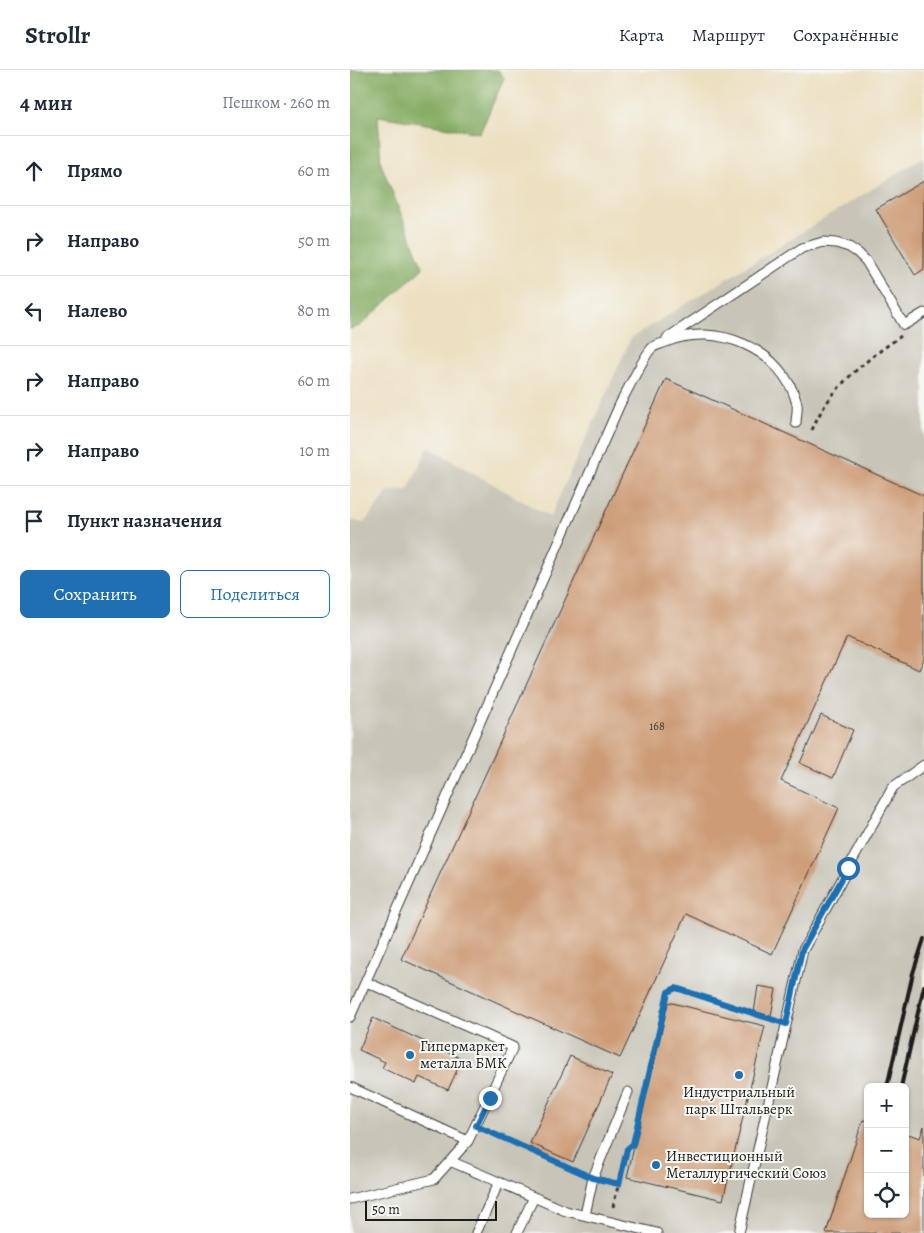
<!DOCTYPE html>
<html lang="ru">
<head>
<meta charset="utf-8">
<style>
	:root { --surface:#fff; --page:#f2f2f3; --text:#1f2937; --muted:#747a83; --line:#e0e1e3; --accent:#1f6fb2 }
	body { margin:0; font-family:Alegreya,serif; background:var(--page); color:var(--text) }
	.controls { position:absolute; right:15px; bottom:15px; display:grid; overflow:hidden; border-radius:8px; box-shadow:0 1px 4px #0004 }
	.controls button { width:45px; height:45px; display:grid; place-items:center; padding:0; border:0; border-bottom:1px solid var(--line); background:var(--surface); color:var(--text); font:25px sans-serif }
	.scale { position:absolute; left:15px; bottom:12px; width:132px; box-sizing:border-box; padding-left:5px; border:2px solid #1c1c1c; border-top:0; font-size:14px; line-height:18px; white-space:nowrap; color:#1c1c1c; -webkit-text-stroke:4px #f6f6f2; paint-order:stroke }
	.stop { position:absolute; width:15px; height:15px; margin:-11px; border:4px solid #1f6fb2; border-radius:50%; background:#fff }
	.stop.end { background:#1f6fb2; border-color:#fff; box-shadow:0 1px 5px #0008 }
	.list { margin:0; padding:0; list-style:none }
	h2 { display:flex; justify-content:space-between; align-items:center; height:65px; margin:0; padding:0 20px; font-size:21px }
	h2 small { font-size:16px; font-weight:400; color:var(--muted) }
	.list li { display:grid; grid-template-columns:32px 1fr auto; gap:15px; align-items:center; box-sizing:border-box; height:70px; padding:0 20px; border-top:1px solid var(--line) }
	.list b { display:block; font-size:19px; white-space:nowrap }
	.list em { font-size:16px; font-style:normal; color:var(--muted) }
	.actions { display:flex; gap:10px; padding:15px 20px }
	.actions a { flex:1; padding:11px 0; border:1px solid var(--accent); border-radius:8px; text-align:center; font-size:18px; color:var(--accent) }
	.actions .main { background:var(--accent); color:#fff }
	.icon { flex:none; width:28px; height:28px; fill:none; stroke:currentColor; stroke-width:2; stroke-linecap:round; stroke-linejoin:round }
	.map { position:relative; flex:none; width:574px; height:1163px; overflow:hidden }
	header { display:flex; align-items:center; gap:30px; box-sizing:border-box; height:70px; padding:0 25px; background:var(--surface); border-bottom:1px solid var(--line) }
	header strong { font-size:24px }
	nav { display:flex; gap:28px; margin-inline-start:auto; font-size:18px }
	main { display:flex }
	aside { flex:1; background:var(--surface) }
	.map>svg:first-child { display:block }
</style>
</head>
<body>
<header>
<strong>Strollr</strong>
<nav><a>Карта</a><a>Маршрут</a><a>Сохранённые</a></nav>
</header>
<main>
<aside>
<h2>4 мин<small>Пешком · 260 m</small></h2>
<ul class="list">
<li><svg class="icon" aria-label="ahead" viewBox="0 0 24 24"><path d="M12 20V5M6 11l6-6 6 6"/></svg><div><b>Прямо</b></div><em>60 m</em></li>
<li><svg class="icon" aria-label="right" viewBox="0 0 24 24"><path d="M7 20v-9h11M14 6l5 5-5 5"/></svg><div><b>Направо</b></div><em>50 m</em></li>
<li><svg class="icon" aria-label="left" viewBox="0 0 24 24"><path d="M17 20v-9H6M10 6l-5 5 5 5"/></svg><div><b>Налево</b></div><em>80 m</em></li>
<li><svg class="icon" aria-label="right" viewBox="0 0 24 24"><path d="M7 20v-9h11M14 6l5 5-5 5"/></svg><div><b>Направо</b></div><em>60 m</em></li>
<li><svg class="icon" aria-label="right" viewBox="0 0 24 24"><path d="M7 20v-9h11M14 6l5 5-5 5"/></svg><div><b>Направо</b></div><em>10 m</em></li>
<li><svg class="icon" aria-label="arrive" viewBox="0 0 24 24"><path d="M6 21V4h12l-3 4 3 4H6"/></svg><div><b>Пункт назначения</b></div></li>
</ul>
<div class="actions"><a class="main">Сохранить</a><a>Поделиться</a></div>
</aside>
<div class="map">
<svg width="574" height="1163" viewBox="0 0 574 1163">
	<rect width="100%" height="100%" fill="#f6f6f2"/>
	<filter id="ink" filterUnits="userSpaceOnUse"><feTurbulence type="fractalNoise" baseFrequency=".02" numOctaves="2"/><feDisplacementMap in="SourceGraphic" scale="10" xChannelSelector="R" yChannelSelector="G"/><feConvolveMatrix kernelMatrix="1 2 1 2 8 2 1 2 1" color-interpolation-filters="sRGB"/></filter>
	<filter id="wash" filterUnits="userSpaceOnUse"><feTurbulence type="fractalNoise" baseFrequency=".0096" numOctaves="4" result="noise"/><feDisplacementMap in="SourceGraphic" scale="20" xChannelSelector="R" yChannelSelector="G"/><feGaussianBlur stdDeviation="1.12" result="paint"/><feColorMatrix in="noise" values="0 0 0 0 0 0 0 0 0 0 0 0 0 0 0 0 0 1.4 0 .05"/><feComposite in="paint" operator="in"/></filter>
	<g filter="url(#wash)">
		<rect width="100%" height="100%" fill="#ede0c1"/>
		<path fill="#c8c4b8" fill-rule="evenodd" d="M574,87V1163H0V450L14,453L39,421L58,420L78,377L200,447L281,268ZM518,1017H555V1144H518Z"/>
		<path fill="#84ac62" stroke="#50643f" d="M0,0H148L154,8L130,63L28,46L31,94L73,198L10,256L0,259Z"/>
		<g id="blocks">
			<path fill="#cd9c77" d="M574,111V199L565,205L526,139Z
				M316,309L574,426V589L569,600L497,567L431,711L489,738L422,884L336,844L270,988L51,889Z
				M471,645L503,660L483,708L450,693Z
				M408,916L426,919L421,946L404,943Z
				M318,932L415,956L373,1130L277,1107Z
				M23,948L112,989L98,1020L69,1007L66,1014L32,998L35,992L9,980Z
				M220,986L262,1005L223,1092L180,1073Z
				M513,1050L518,1051V1144H555V1063L570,1068L574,1056V1163H476Z"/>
		</g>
	</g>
	<g filter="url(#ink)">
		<use href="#blocks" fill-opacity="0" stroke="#3b3935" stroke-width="1"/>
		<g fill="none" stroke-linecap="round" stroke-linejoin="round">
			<g stroke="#3b3935" stroke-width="11">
				<path id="service" d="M317,268L452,178L473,172L486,173L499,177L508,183L516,191L554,255L574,243
					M0,947L270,334C275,325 296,282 302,278C305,275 311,274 316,272C365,251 434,279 447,334C448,340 446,347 446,353
					M0,1017L118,1071
					M100,1091L216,1141L307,1163
					M0,1129L84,1109L118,1071L163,977L16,912
					M235,1145L243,1108L278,1022
					M126,1163L149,1112
					M167,1163L184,1127
					M389,1163L453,880L543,717L574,695"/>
			</g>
			<path stroke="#3b3935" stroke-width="3" stroke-dasharray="4 4" stroke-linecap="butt" d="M462,360C479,318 515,291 551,266
				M135,1060L233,1103
				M255,1111L269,1114
				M263,1137L277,1079L283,1074L319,922L325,918L426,950"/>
			<use href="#service" stroke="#fff" stroke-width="9"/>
			<path stroke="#1c1c1c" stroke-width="4" d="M537,1017L563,903L574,869
				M551,1017L574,916"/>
		</g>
	</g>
	<g fill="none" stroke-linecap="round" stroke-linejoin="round" filter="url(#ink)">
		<path stroke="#1f6fb2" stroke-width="6" d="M140,1028L126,1056L243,1108L269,1114L277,1079L283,1074L318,922L326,918L436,954L452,880L498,798"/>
	</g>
	<g fill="#1f6fb2" stroke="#f6f6f2" stroke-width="2">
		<circle cx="60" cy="985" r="5"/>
		<circle cx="389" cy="1005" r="5"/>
		<circle cx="306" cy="1095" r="5"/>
	</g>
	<g text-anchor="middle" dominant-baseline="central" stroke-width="4" stroke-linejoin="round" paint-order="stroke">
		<g font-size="12" fill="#483c33">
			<text x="307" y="656">168</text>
		</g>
		<g font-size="15" fill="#1c1c1c" stroke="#f6f6f2" text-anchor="start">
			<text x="70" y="976">Гипермаркет<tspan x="70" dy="17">металла БМК</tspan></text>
			<text x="389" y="1022" text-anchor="middle">Индустриальный<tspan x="389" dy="17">парк Штальверк</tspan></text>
			<text x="316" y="1086">Инвестиционный<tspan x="316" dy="17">Металлургический Союз</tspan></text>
		</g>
	</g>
</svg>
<div class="controls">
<button>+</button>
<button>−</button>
<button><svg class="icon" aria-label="locate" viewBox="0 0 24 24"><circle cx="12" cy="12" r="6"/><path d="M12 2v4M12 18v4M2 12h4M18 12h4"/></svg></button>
</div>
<div class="scale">50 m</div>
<div class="stop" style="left:498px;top:798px"></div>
<div class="stop end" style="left:140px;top:1028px"></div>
</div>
</main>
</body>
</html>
